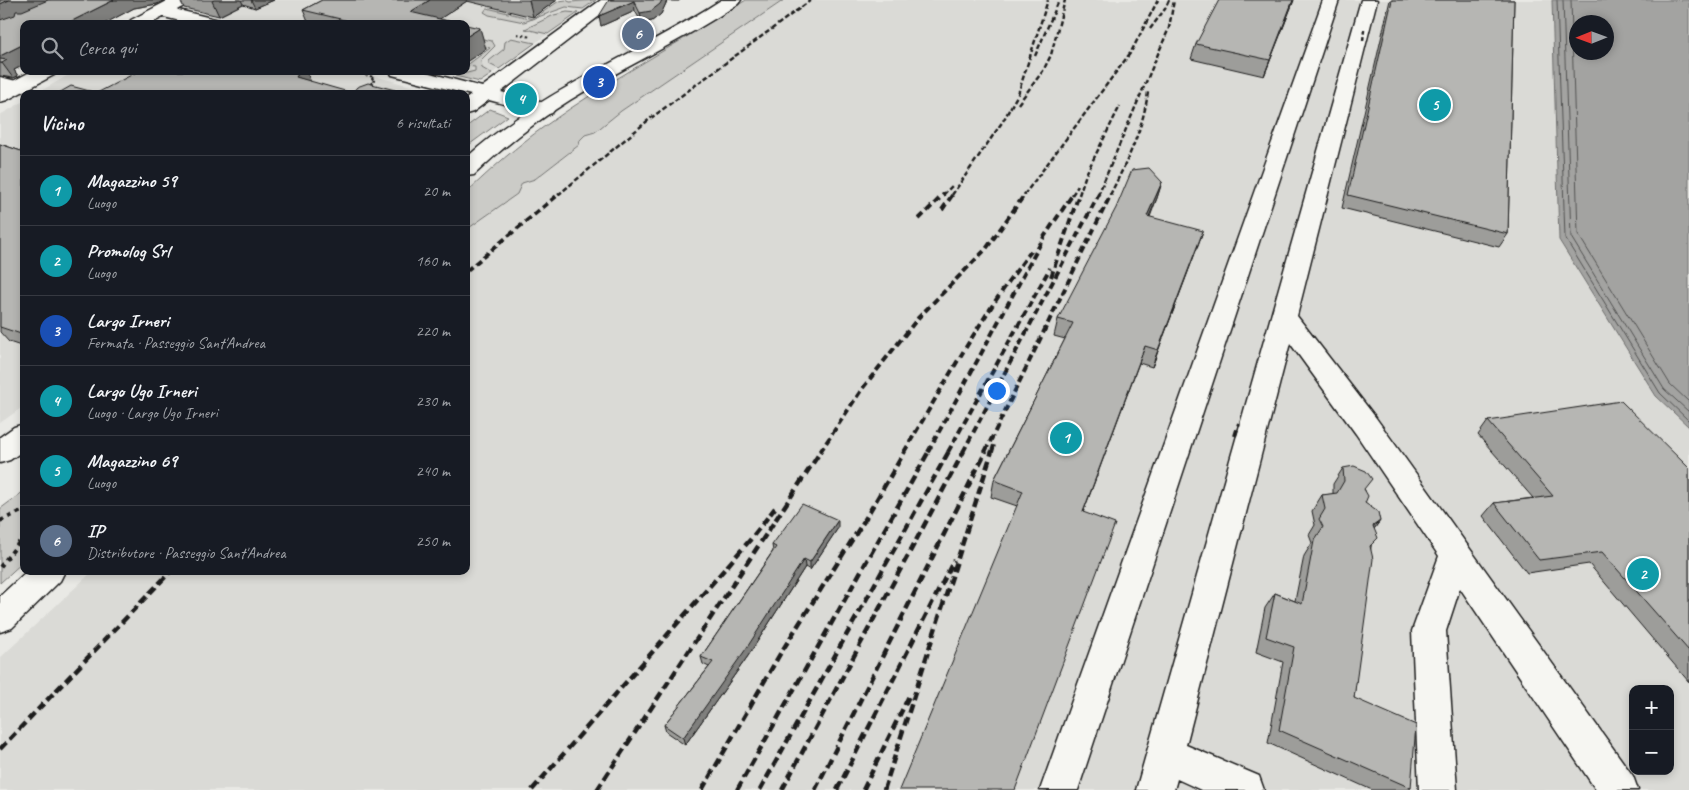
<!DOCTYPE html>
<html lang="it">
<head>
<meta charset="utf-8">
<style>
	:root { --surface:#171b24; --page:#242831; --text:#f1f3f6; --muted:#9ea1a6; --line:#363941; --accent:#1f6fb2 }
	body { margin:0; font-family:Caveat,sans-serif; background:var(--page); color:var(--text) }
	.controls { position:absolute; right:15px; bottom:15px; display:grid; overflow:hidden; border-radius:10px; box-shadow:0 2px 8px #0003 }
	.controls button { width:45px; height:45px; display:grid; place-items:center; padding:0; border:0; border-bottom:1px solid var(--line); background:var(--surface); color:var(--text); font:25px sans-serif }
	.compass { position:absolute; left:1569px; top:15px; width:45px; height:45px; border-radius:50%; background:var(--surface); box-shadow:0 2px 8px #0003; rotate:269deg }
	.you { position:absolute; left:996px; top:390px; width:18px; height:18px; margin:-12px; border:4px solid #fff; border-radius:50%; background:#1a73e8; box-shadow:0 0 0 8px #1a73e833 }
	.badge { display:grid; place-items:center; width:32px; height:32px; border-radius:50%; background:var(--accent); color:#fff; font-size:16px; font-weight:700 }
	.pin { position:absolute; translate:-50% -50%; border:2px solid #fff; box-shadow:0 1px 5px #0006 }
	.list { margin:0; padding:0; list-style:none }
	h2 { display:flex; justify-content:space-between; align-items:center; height:65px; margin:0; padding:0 20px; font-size:21px }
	h2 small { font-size:16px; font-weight:400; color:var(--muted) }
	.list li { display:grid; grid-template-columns:32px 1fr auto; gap:15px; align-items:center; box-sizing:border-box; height:70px; padding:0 20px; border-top:1px solid var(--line) }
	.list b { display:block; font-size:19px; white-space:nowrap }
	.list p { margin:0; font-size:16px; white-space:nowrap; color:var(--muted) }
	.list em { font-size:16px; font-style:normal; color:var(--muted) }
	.icon { flex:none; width:28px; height:28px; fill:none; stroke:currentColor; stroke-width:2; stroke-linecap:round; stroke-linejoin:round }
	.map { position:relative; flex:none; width:1689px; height:790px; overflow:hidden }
	.search { position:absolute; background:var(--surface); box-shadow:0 2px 8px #0003; left:20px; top:20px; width:450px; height:55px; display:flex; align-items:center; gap:12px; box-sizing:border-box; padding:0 18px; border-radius:10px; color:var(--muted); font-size:19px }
	.panel { position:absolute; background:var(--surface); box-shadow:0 2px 8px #0003; left:20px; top:90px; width:450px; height:485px; border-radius:10px }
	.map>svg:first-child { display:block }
</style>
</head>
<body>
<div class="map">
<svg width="1689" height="790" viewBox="0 0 1689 790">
	<rect width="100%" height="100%" fill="#e9e9e5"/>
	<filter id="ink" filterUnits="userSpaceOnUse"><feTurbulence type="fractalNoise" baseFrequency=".02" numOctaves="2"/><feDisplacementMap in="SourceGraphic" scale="10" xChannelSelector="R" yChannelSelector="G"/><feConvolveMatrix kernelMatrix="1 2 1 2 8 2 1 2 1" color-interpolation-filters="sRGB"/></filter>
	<g filter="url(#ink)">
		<path fill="#dadad6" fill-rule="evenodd" d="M206,0H596L480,82L437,71H466V24H250L204,12Z
			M784,0H1552L1559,240L1656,396L1689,427V790H0V658L93,571H466V230L517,194L522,183L535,179L579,145L580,140L585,135L595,132L621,111ZM1633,689H1670V771H1633Z
			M75,71H356L440,94H36Z
			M24,101V406L0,423V115Z"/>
		<path fill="#cbcbc7" stroke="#747472" d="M566,0L570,2L596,0L583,9L566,7L524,22L489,15L484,12L487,8L533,19L559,1Z
			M746,0H784L621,111L595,132L585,135L580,140L579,145L535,179L522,183L517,194L466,230V193C491,169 517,146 545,126C609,80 680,43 746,0Z
			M567,12L578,13L548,34L525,29L554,15Z
			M466,35L492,41L495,46L481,60L482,68L492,74L480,82L455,76L475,71V67L466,66L490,48L466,42Z
			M511,38L535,43L499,69L489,64V61L504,49L505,42Z
			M490,109L508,116L466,147V127Z
			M24,491V561L0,583V509Z"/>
		<path fill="#a3a3a1" stroke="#6d6d6c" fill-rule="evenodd" d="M1552,0H1689V427L1656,396L1559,240ZM1576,22H1606V52H1576Z"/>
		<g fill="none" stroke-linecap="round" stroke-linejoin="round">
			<path stroke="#525251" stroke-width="1" d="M1557,0L1565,238L1660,393L1689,421
				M1563,0L1571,237L1664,389L1689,412
				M1571,0L1578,234L1670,384L1689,402"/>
			<g stroke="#1c1c1c" stroke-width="3">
				<path id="minor" d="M601,0H613L615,4L501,92L552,105L555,109L552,113L545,115L489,100L473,112L466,114V99L471,95L392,75L390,71H422L482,87Z
					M1323,0H1339L1078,790H1040Z
					M1361,0H1377L1297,316L1376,418L1633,776L1638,790H1596L1460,588L1446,631L1457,790H1419L1412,631L1439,556L1356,434L1290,343L1186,745L1259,776L1264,790H1201L1177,779L1174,790H1136Z
					M162,6L219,20L221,24H192L156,15L154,11L156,7Z
					M0,77L24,83L27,87L24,91L17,93L0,89Z
					M24,424V450L10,460L0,463V437L14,427Z"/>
			</g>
			<g stroke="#1c1c1c" stroke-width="3">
				<path id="major" d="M169,0H190L188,4L150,24H129L131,20Z
					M721,0H740L738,4C684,40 625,66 570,100C535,122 503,147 474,175L466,176V158C544,88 635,56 721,0Z
					M32,71H56L54,75L7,100L0,102V88Z
					M27,571H65L60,581L12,628L0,632V596Z"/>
			</g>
			<g stroke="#1c1c1c" stroke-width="3">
				<path id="highway" d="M723,0H741C737,6 732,6 725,5Z"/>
			</g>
			<path stroke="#1c1c1c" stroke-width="2" stroke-dasharray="2.5 2.5" stroke-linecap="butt" d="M517,34L531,37
				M365,75L374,77L371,80L375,81L368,85"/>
			<path stroke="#1c1c1c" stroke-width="4" stroke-dasharray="4.5 4.5" stroke-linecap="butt" d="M0,521L24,510
				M0,567L24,536"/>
			<use href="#minor" fill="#f6f6f2" fill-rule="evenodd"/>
			<use href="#major" fill="#f6f6f2" fill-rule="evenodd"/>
			<use href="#highway" fill="#f6f6f2" fill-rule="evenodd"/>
			<path stroke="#1c1c1c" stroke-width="2.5" stroke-dasharray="5 2.5" stroke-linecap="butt" d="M1150,29L1165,9L1169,0
				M1363,41L1364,30
				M1035,56L1058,3
				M1018,104L1043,71L1051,55L1065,0
				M558,195L651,118L811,0
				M943,195L953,185
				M952,195L1003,121L1018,94L1048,0
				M1024,195L1131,52L1158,0
				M1072,195L1078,186
				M1079,195L1086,174L1120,106
				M1098,195L1169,28L1174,0
				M1110,195C1127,161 1143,130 1148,92"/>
			<path stroke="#1c1c1c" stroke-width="4" stroke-dasharray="7 4" stroke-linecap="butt" d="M942,210L953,194
				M919,219L944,194
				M466,271L559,194
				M1051,277L1079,194
				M1235,436L1239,423
				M820,452L862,389L918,318L986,249L1025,194
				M904,452C945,383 983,313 1032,250
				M928,452L1044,237L1073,194
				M948,452L1050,268
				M963,452L1099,194
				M985,452L1111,194
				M992,452L994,445"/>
			<path stroke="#1c1c1c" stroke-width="4.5" stroke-dasharray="9 4.5" stroke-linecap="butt" d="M0,749L171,571
				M532,790L750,540L775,508
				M597,790L821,451
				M702,790L780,654L864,521L905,451
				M737,790L929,451
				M760,790L949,451
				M782,790L964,451
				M815,790L986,451
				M837,790L954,560
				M863,790L909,696
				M884,790L992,451"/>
		</g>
		<path fill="#9d9d9a" stroke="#1c1c1c" d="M0,0H165L157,4L134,8L14,70L18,76L13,78L0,76Z
			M180,0H274L255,8L243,4L219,16L184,8Z
			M322,0H557L533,17L467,1L439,19L461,24H309L303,10Z
			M609,0H680L679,1H667L661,14L652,21L642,23L635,11L601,26Z
			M1294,0L1264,76L1191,59L1196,44Z
			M1390,0H1514L1508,234L1499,247L1342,208Z
			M0,144L24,152V347L9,342L0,332Z
			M1162,182L1157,198L1150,217L1197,248L1152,367L1139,363L1017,506L991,497L994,480L1065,339L1054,336L1058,319Z
			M1488,421L1689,468V682L1589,564L1527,573L1483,516L1494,503L1533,498L1478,435Z
			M1343,468L1365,490V503L1380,521L1374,529L1371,547L1354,698L1411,788L1408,790H1372L1268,743L1283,662L1256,652L1265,608L1275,593L1295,601L1304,556L1312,543L1309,535L1315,525L1312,511L1322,495L1333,494V484Z
			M838,528L810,570L805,567L748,656L685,745L666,732L664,725L709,667L703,664L701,657L773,551L772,545Z"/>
		<path fill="#7f7f7d" stroke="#1c1c1c" d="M9,0H51L0,23V4Z
			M114,0H165L157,4L134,8L104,24H66Z
			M214,0H241L243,4L219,16L212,1Z
			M251,0H274L255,8Z
			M430,0H467V1L432,24L410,12Z
			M529,0H557L533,17Z
			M662,0H667V1L661,14L652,21L642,23L640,13Z
			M1293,0H1294L1264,76L1270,60Z
			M634,1L635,11L601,26L599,16Z
			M480,28L486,49L466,62V37Z
			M24,44V65L14,70L18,76L13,78L2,63H0V56Z
			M300,71H306L311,82L296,77Z
			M395,90L396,94H389Z
			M1162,182L1157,198L1142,233L1147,216Z
			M1203,231L1197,248L1152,367L1158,350Z
			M1145,346L1139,363L1077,529L1083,512Z
			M838,520V528L810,570V562Z
			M1380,521L1368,537L1373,526Z
			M804,559L805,567L748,656L685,745L683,738Z"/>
		<path fill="#b6b6b3" stroke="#1c1c1c" d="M0,0H9L0,4Z
			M48,0H114L66,24H24V44L0,56V20L15,15L16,11H22Z
			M322,0H430L410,12L461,24H361L303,10Z
			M609,0H662L660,4L651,11L640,13L634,1L599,16Z
			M1219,0H1293L1270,60L1196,44Z
			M1392,0H1514L1508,234L1348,195Z
			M466,25L480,28L466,37Z
			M0,59L7,60L2,63H0Z
			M139,71H300L296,77L352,93L357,87L368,83L395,90L389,94H57L71,86L97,93Z
			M0,144L24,152V335L0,327Z
			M1149,168L1162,182L1147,216L1203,231L1158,350L1145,346L1083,512L1115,524L1015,790H899L1023,491L994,480L1073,323L1058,319L1116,208L1132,170Z
			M1621,401L1689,468V651L1602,552L1539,560L1494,503L1553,496L1488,421Z
			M1354,466L1366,471L1372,479L1364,489L1368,496L1365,503L1378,512L1380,521L1373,526L1378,538L1370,546L1373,559L1354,698L1416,725L1411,788L1279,730L1294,647L1266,637L1275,593L1302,604L1314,541L1323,527L1319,519L1325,509L1322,495L1337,493L1344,481L1343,468Z
			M802,504L838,520L810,562L804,559L746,649L683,738L664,725L713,662L701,657L776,547L772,545Z"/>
	</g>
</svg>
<div class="controls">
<button>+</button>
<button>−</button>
</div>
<svg class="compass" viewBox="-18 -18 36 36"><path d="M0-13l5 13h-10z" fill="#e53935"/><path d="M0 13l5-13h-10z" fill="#9ea1a6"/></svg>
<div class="you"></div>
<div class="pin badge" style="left:1066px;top:438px;background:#0f9aa8">1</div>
<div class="pin badge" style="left:1643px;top:574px;background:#0f9aa8">2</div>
<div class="pin badge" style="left:599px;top:82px;background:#1a4fb4">3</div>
<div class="pin badge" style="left:521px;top:99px;background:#0f9aa8">4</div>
<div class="pin badge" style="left:1435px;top:105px;background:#0f9aa8">5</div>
<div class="pin badge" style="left:638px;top:34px;background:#5c6f8a">6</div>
<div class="search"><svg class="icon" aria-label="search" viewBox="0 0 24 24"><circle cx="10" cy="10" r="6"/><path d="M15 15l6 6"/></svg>Cerca qui</div>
<section class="panel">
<h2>Vicino<small>6 risultati</small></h2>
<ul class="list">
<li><span class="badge" style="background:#0f9aa8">1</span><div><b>Magazzino 59</b><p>Luogo</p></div><em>20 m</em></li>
<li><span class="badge" style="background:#0f9aa8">2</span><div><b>Promolog Srl</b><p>Luogo</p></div><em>160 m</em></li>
<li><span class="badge" style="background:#1a4fb4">3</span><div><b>Largo Irneri</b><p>Fermata · Passeggio Sant'Andrea</p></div><em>220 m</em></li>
<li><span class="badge" style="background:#0f9aa8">4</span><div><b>Largo Ugo Irneri</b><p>Luogo · Largo Ugo Irneri</p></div><em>230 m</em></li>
<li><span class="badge" style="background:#0f9aa8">5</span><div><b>Magazzino 69</b><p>Luogo</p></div><em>240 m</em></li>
<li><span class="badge" style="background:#5c6f8a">6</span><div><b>IP</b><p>Distributore · Passeggio Sant'Andrea</p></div><em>250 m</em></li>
</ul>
</section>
</div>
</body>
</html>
